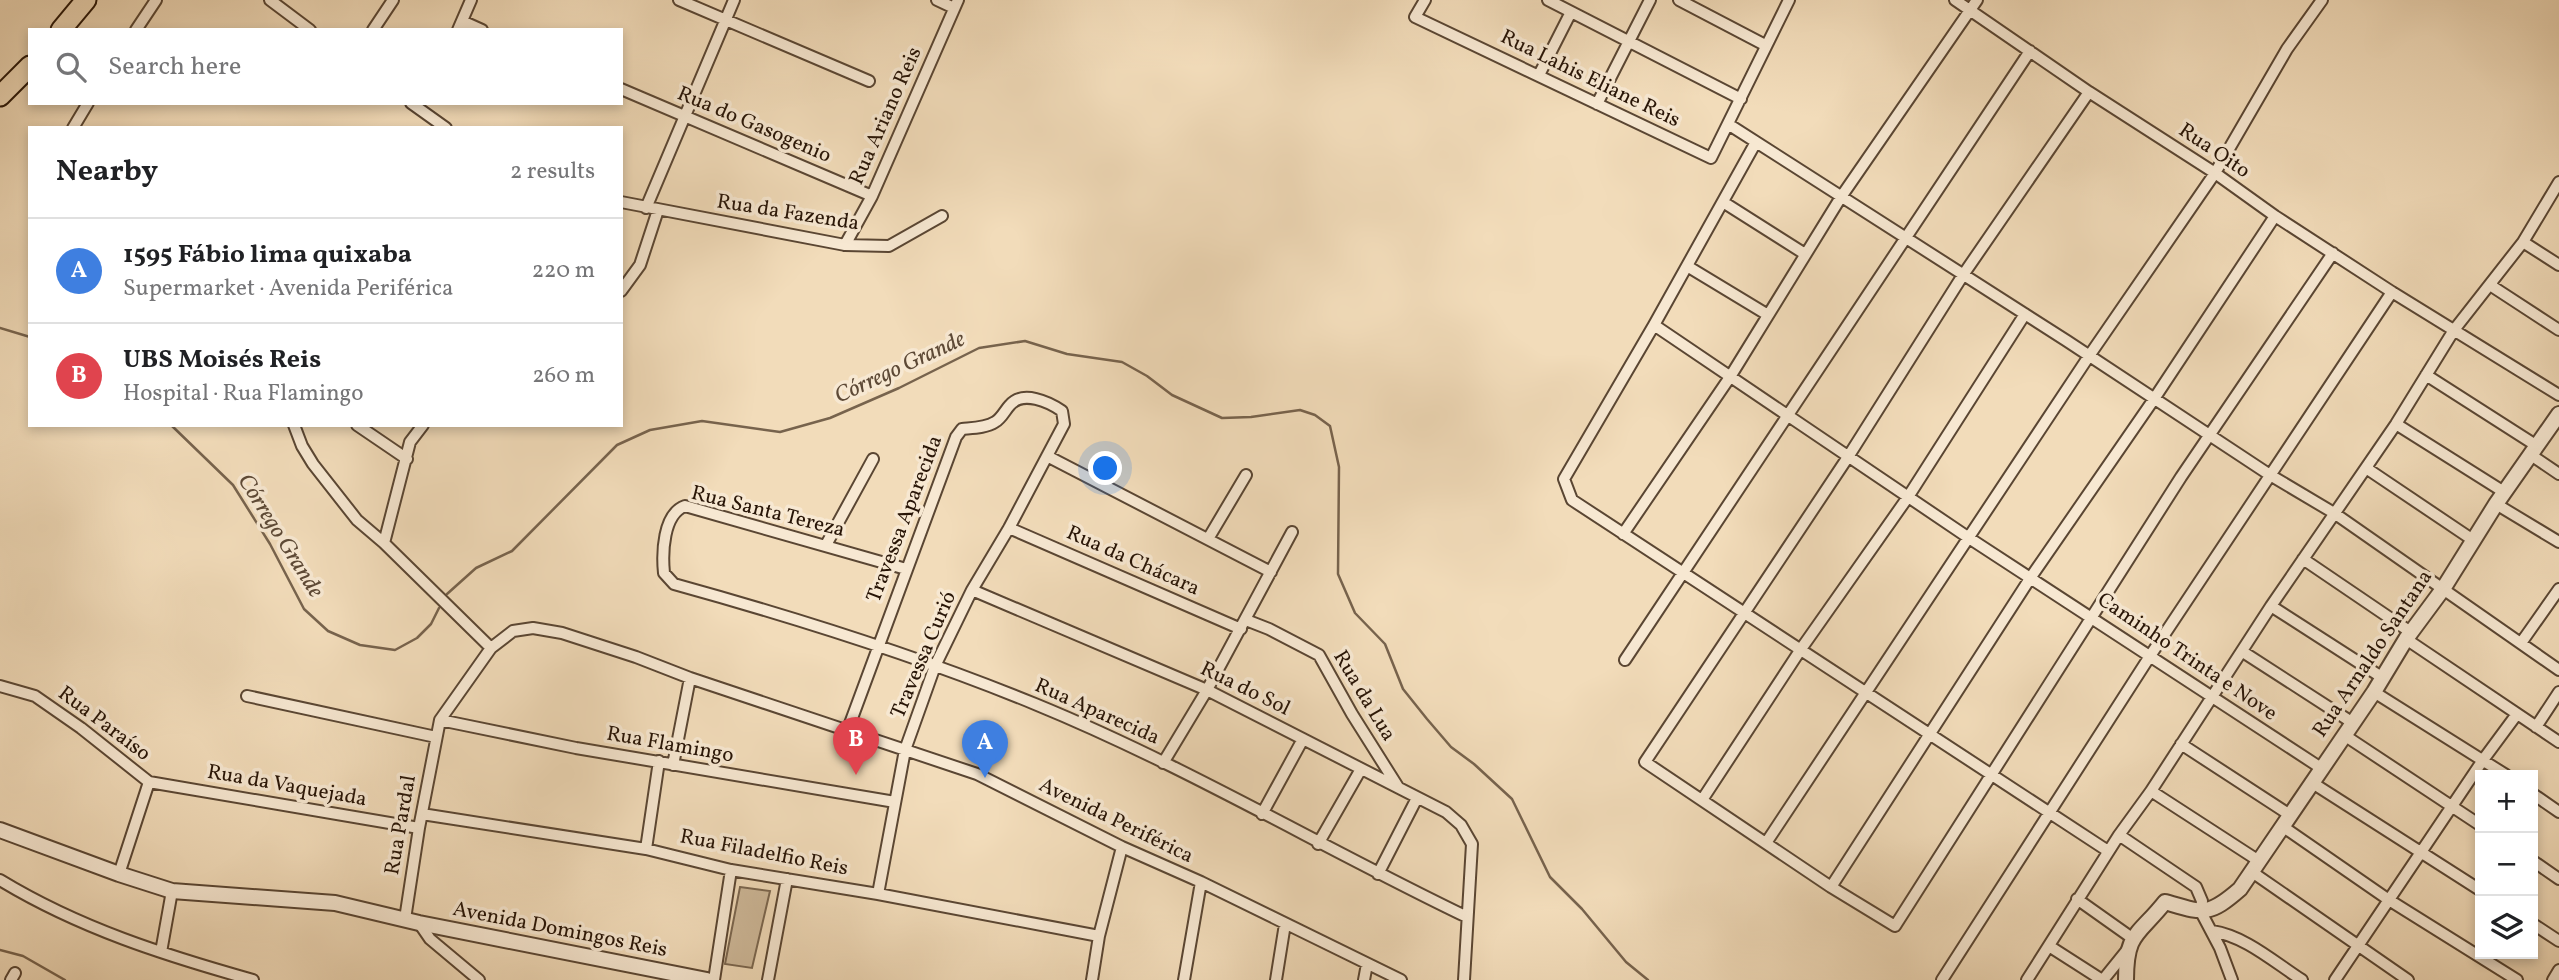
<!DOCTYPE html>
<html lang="en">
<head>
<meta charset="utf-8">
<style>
	:root { --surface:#fff; --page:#f6f6f6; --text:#202124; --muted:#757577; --line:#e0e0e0; --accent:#8f2418 }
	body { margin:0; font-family:Vollkorn,serif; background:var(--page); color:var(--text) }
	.controls { position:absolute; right:21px; bottom:21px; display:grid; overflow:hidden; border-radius:0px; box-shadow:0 4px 10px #0003 }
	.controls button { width:63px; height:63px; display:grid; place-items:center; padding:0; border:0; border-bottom:2px solid var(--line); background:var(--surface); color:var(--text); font:35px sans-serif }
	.you { position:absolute; left:1106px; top:469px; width:24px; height:24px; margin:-18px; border:5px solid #fff; border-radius:50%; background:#1a73e8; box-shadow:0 0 0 10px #1a73e833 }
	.badge { display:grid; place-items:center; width:46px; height:46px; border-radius:50%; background:var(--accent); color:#fff; font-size:23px; font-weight:700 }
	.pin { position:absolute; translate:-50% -58px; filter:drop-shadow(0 2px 4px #0008) }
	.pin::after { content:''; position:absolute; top:37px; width:24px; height:21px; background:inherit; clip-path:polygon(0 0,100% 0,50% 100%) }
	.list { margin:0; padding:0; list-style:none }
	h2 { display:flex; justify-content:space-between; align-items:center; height:91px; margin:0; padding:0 28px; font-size:30px }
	h2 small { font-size:23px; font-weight:400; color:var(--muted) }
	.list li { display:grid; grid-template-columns:46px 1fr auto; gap:21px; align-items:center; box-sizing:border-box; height:105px; padding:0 28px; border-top:2px solid var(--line) }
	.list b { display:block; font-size:26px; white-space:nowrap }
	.list p { margin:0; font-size:23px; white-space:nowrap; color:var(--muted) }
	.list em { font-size:23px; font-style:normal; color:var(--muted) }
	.icon { flex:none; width:38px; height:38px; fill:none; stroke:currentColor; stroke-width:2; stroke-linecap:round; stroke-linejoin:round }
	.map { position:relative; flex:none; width:2559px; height:980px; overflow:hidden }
	.search { position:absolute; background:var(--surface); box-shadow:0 4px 10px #0003; left:28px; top:28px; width:595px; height:77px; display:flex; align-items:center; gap:18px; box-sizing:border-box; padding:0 24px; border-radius:0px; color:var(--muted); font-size:26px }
	.panel { position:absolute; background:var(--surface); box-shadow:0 4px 10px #0003; left:28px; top:126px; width:595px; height:301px; border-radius:0px }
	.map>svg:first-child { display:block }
</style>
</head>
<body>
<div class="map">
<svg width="2559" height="980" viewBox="0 0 2559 980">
	<rect width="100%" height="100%" fill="#f2dcba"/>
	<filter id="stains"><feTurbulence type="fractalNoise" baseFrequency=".00286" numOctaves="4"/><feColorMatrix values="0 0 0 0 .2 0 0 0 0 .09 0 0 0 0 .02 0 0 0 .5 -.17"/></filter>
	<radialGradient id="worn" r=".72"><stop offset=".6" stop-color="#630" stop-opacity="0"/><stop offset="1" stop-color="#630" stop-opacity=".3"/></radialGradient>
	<path fill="#cfba9b" stroke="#7b6750" stroke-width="2" d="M740,887L770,891L752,968L725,964Z"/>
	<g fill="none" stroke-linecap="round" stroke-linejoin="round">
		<path stroke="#77634d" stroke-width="2.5" d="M0,328L30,337
			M171,425L233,485L270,544L304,609L328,631L360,645L395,650L417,638L431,624L439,608
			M447,594L476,568L512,551L617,445L650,430L702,421L780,432L830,418L899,388L979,348L1025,341L1067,354L1122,362L1147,376L1172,395L1222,418L1251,417L1300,410L1315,415L1330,426L1339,467L1338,574L1355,613L1385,644L1403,689L1427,719L1451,747L1474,764L1512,799L1550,877L1582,909L1626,962L1648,980
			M0,950L23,956L65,980"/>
		<g stroke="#5a4633" stroke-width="14">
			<path id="minor" d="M270,0L310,30
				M679,0L869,81
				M937,0L954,8
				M1425,0L1415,17L1711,158L1789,0
				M1548,0L1741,99
				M1679,0L1765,45
				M1955,0L2089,92L2215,173L2275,216L2392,292L2559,395
				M462,21L482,30
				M136,30L156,0
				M373,30L393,0
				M458,30L471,0
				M1539,75L1571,12
				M621,89L872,196
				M2089,92L1963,275L1848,457L1645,762L1831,887L1895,926L2181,477L2333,253
				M411,103L446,128
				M1597,104L1650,0
				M1728,124L2067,341L2270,475L2334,513L2559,670
				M73,128L88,103
				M1756,142L1654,325L1564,479L1572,500L2108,851
				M621,202L845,245L889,246L942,216
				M1723,202L1805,254
				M646,208L734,0
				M2523,242L2559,265
				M845,245L872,196L958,0
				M1687,266L1768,315
				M2490,285L2559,330
				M621,291L640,265L658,210
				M1654,325L1969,538L2321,768
				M2426,375L2537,446
				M2396,424L2504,492
				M294,425L302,446L313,464L357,520L384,543L491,648
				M357,425L407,459
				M2531,455L2559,474
				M1047,456L1271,572
				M2366,468L2473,540
				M2496,504L2559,542
				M1009,528L1241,629
				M1623,534L1730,377L1841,197L1977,0
				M1208,539L1246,475
				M384,543L410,442L423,425
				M826,545L873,459
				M2303,559L2412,633
				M906,569L685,506C663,514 662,553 664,573L674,584C797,618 918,656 1035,704C1184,765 1323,848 1467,917
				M972,590L1207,690L1446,812L1461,825L1472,844L1464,980
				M2271,606L2383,678
				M1246,620L1269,629L1319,655L1352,714L1398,787
				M2406,639L2559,742
				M2521,643L2559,589
				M2243,652L2353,723
				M1625,660L2030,51
				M0,686L35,696L81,728L149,782L419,828
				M2374,692L2506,775
				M247,696L436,737
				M440,720L576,748L895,802
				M2536,727L2559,692
				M848,729L956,437L962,429C972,428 986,428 995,422C1002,418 1005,410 1010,405C1023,390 1049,402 1062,411L1064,424L1009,528L972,590L935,666L905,750L878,894
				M2344,735L2480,825
				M2181,744L2290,815
				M1163,763L1207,690L1292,532
				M673,765L690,678
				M2311,782L2480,890
				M2151,791L2259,861
				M2533,794L2559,812
				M1702,800L1801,649L1908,497L2025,314
				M422,814L646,849L731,870L878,894L1099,936
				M1262,814L1303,739
				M2282,826L2389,900L2517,980
				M2119,835L2196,887L2202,901L2201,912L2220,948L2232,980
				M1766,843L2089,356L2215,173L2287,49L2322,0
				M1318,844L1361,769
				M646,849L659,761
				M2533,861L2559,879
				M2252,872L2408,980
				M119,874L149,782
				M1378,874L1417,798
				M0,880C79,928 164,955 253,980
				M1831,887L2031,577L2154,399L2275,216
				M2077,899L2132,938
				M405,919L419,828L440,720L491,648L513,631L533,628L562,633L636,657L690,678L977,774L1122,847L1201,882L1401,980
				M419,923L430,939L479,980
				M2533,924L2559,941
				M2212,931C2245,936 2274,962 2302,980
				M2049,946L2102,980
				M161,952L172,891
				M11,980L15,973
				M714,980L731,870
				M768,980L787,879
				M1092,980L1099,936L1122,847
				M1184,980L1201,882
				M1276,980L1285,924
				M1364,980L1367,964
				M1942,980L2150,656L2392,292
				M2027,980L2119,835L2151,791L2271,606L2396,424L2454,330L2523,242L2559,182
				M2103,980L2128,949
				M2335,980L2483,760L2517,714
				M2553,980L2559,970"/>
		</g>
		<g stroke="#5a4633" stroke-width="18">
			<path id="tertiary" d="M0,830L119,874L172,891L335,903L419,923L707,980
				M2126,980C2126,932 2138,936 2165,902C2203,913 2208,917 2240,889L2374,692L2406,639L2443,589L2496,504L2559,414"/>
		</g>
		<g stroke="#271406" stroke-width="23">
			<path id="trunk" d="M61,30L86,0
				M0,96L30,66"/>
		</g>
		<use href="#minor" stroke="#f7e8d2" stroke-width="10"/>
		<use href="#tertiary" stroke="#f7e8d2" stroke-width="14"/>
		<use href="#trunk" stroke="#f2dcba" stroke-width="19"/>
	</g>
	<g text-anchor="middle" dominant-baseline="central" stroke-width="7" stroke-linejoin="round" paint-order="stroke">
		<g font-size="21" fill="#271406" stroke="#f7e8d2">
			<text transform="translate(1590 79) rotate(26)">Rua Lahis Eliane Reis</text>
			<text transform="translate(886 116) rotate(-66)">Rua Ariano Reis</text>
			<text transform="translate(754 125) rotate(23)">Rua do Gasogenio</text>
			<text transform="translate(2214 151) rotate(34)">Rua Oito</text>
			<text transform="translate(788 213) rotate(9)">Rua da Fazenda</text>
			<text transform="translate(768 512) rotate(14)">Rua Santa Tereza</text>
			<text transform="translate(905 519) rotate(-69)">Travessa Aparecida</text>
			<text transform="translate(1133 561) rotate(24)">Rua da Chácara</text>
			<text transform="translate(2373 654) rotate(-56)">Rua Arnaldo Santana</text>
			<text transform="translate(924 655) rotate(-67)">Travessa Curió</text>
			<text transform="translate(2187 657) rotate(34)">Caminho Trinta e Nove</text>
			<text transform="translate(1245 689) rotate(26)">Rua do Sol</text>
			<text transform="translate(1364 696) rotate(59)">Rua da Lua</text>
			<text transform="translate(1097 712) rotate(24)">Rua Aparecida</text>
			<text transform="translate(104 724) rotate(37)">Rua Paraíso</text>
			<text transform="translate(670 745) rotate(10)">Rua Flamingo</text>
			<text transform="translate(287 786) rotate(10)">Rua da Vaquejada</text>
			<text transform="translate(1116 821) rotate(26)">Avenida Periférica</text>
			<text transform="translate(401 825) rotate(-80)">Rua Pardal</text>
			<text transform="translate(764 853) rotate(11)">Rua Filadelfio Reis</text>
			<text transform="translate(560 930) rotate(11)">Avenida Domingos Reis</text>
		</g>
		<g font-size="23" font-style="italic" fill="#5d4936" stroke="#f7e8d2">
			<text transform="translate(900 368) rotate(-25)">Córrego Grande</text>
			<text transform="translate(280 536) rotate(58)">Córrego Grande</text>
		</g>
	</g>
	<rect width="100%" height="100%" filter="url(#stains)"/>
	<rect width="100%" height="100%" fill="url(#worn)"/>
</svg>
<div class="controls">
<button>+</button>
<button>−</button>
<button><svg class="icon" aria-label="layers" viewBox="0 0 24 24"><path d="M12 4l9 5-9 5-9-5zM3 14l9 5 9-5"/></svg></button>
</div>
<div class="you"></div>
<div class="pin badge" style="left:985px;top:778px;background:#3f7fe0">A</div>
<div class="pin badge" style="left:856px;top:775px;background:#e0444e">B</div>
<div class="search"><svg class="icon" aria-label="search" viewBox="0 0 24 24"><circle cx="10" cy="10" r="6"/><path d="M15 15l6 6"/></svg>Search here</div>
<section class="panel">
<h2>Nearby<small>2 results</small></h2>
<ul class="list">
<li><span class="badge" style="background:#3f7fe0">A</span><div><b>1595 Fábio lima quixaba</b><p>Supermarket · Avenida Periférica</p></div><em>220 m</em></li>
<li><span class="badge" style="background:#e0444e">B</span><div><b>UBS Moisés Reis</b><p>Hospital · Rua Flamingo</p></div><em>260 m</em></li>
</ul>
</section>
</div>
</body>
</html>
